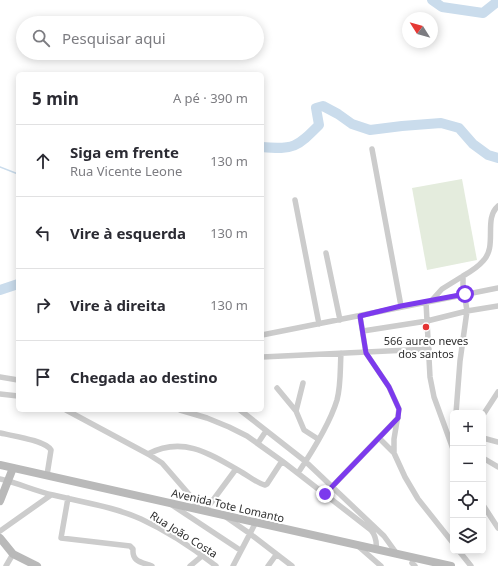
<!DOCTYPE html>
<html lang="pt">
<head>
<meta charset="utf-8">
<style>
	:root { --surface:#fff; --page:#f7f7f7; --text:#2b2b33; --muted:#7c7c81; --line:#e1e1e2 }
	body { margin:0; font-family:"Noto Sans",sans-serif; background:var(--page); color:var(--text) }
	.controls { position:absolute; right:12px; bottom:12px; display:grid; overflow:hidden; border-radius:6px; box-shadow:0 2px 10px #0003 }
	.controls button { width:36px; height:36px; display:grid; place-items:center; padding:0; border:0; border-bottom:1px solid var(--line); background:var(--surface); color:var(--text); font:20px sans-serif }
	.compass { position:absolute; left:402px; top:12px; width:36px; height:36px; border-radius:50%; background:var(--surface); box-shadow:0 2px 10px #0003; rotate:307deg }
	.stop { position:absolute; width:12px; height:12px; margin:-9px; border:3px solid #7c3aed; border-radius:50%; background:#fff }
	.stop.end { background:#7c3aed; border-color:#fff; box-shadow:0 1px 4px #0008 }
	.list { margin:0; padding:0; list-style:none }
	h2 { display:flex; justify-content:space-between; align-items:center; height:52px; margin:0; padding:0 16px; font-size:17px }
	h2 small { font-size:13px; font-weight:400; color:var(--muted) }
	.list li { display:grid; grid-template-columns:26px 1fr auto; gap:12px; align-items:center; box-sizing:border-box; height:72px; padding:0 16px; border-top:1px solid var(--line) }
	.list b { display:block; font-size:15px; white-space:nowrap }
	.list p { margin:0; font-size:13px; white-space:nowrap; color:var(--muted) }
	.list em { font-size:13px; font-style:normal; color:var(--muted) }
	.icon { flex:none; width:22px; height:22px; fill:none; stroke:currentColor; stroke-width:2; stroke-linecap:round; stroke-linejoin:round }
	.map { position:relative; flex:none; width:498px; height:566px; overflow:hidden }
	.search { position:absolute; background:var(--surface); box-shadow:0 2px 10px #0003; left:16px; top:16px; width:248px; height:44px; display:flex; align-items:center; gap:10px; box-sizing:border-box; padding:0 14px; border-radius:22px; color:var(--muted); font-size:15px }
	.panel { position:absolute; background:var(--surface); box-shadow:0 2px 10px #0003; left:16px; top:72px; width:248px; height:340px; border-radius:6px }
	.map>svg:first-child { display:block }
</style>
</head>
<body>
<div class="map">
<svg width="498" height="566" viewBox="0 0 498 566">
	<rect width="100%" height="100%" fill="#fff"/>
	<path fill="#e4ecdd" d="M462,179L477,260L427,270L412,188Z"/>
	<g fill="none" stroke-linecap="round" stroke-linejoin="round">
		<path stroke="#cadcec" stroke-width="1.5" d="M0,167L18,174"/>
		<path stroke="#cadcec" stroke-width="10" d="M432,0L442,7L483,13L498,1
			M262,147C294,150 297,147 319,125L316,108L323,106L338,114L352,124L370,130L402,126L441,123L459,128L473,144L488,155L498,158
			M0,290L18,284"/>
		<path stroke="#ccc" stroke-width="5.5" d="M372,149L401,306
			M295,200L319,324
			M326,253L340,320
			M432,300L442,289L463,276
			M426,302L430,377L434,397L453,449
			M360,316L366,353L389,387L399,409L394,439V453L405,477L418,499L453,543
			M363,331L427,321L467,311L498,306
			M262,335L498,288
			M262,357L429,349
			M0,377L18,380
			M277,388L296,411L304,430L318,439
			M0,394L18,396
			M66,410L148,454L162,463L194,500L199,510
			M180,410L207,418L229,427L247,436L282,461L371,530C376,536 377,542 376,550
			M240,410L305,461L384,536L397,554
			M296,411L303,383
			M456,413L460,361L467,311L463,285V276C470,272 478,267 483,261C498,246 483,219 498,206
			M483,415L498,392
			M0,433C12,436 45,440 51,450L47,475
			M379,438L394,453
			M483,438L498,442
			M258,443L266,431
			M148,454C184,435 212,455 243,473C250,477 257,483 265,485L267,484L282,461
			M483,458L498,467
			M298,473C312,452 330,423 337,400C341,385 340,369 341,353
			M0,479C18,483 35,491 53,495C81,502 115,507 141,519C167,531 193,548 216,566
			M325,494L398,418
			M68,498L61,538L130,546L133,549C132,562 141,562 152,566
			M172,505L240,550
			M483,505L498,528
			M205,511L236,469
			M226,517L249,533L292,566
			M0,531L51,495
			M358,546L381,566
			M459,551L471,566
			M412,563L415,566
			M6,566L13,554
			M190,566L202,556
			M233,566L256,522
			M268,566L276,555"/>
		<path stroke="#b9b9b9" stroke-width="8" d="M0,465L451,566
			M0,501L13,468
			M0,538L13,554L37,566"/>
	</g>
	<g fill="none" stroke-linecap="round" stroke-linejoin="round">
		<path stroke="#7c3aed" stroke-width="5" d="M325,494L398,418L399,409L389,387L366,353L360,316L401,306L465,294"/>
	</g>
	<circle fill="#e43434" stroke="#fff" stroke-width="1.5" cx="426" cy="327" r="4"/>
	<g text-anchor="middle" dominant-baseline="central" stroke-width="4" stroke-linejoin="round" paint-order="stroke">
		<g font-size="11" fill="#2f2f2f" stroke="#fff">
			<text x="426" y="340">566 aureo neves<tspan x="426" dy="13">dos santos</tspan></text>
		</g>
		<g font-size="11" fill="#2f2f2f" stroke="#fff">
			<text transform="translate(228 505) rotate(13)">Avenida Tote Lomanto</text>
			<text transform="translate(184 534) rotate(32)">Rua João Costa</text>
		</g>
	</g>
</svg>
<div class="controls">
<button>+</button>
<button>−</button>
<button><svg class="icon" aria-label="locate" viewBox="0 0 24 24"><circle cx="12" cy="12" r="6"/><path d="M12 2v4M12 18v4M2 12h4M18 12h4"/></svg></button>
<button><svg class="icon" aria-label="layers" viewBox="0 0 24 24"><path d="M12 4l9 5-9 5-9-5zM3 14l9 5 9-5"/></svg></button>
</div>
<svg class="compass" viewBox="-18 -18 36 36"><path d="M0-13l5 13h-10z" fill="#e53935"/><path d="M0 13l5-13h-10z" fill="#7c7c81"/></svg>
<div class="stop" style="left:465px;top:294px"></div>
<div class="stop end" style="left:325px;top:494px"></div>
<div class="search"><svg class="icon" aria-label="search" viewBox="0 0 24 24"><circle cx="10" cy="10" r="6"/><path d="M15 15l6 6"/></svg>Pesquisar aqui</div>
<section class="panel">
<h2>5 min<small>A pé · 390 m</small></h2>
<ul class="list">
<li><svg class="icon" aria-label="ahead" viewBox="0 0 24 24"><path d="M12 20V5M6 11l6-6 6 6"/></svg><div><b>Siga em frente</b><p>Rua Vicente Leone</p></div><em>130 m</em></li>
<li><svg class="icon" aria-label="left" viewBox="0 0 24 24"><path d="M17 20v-9H6M10 6l-5 5 5 5"/></svg><div><b>Vire à esquerda</b></div><em>130 m</em></li>
<li><svg class="icon" aria-label="right" viewBox="0 0 24 24"><path d="M7 20v-9h11M14 6l5 5-5 5"/></svg><div><b>Vire à direita</b></div><em>130 m</em></li>
<li><svg class="icon" aria-label="arrive" viewBox="0 0 24 24"><path d="M6 21V4h12l-3 4 3 4H6"/></svg><div><b>Chegada ao destino</b></div></li>
</ul>
</section>
</div>
</body>
</html>
